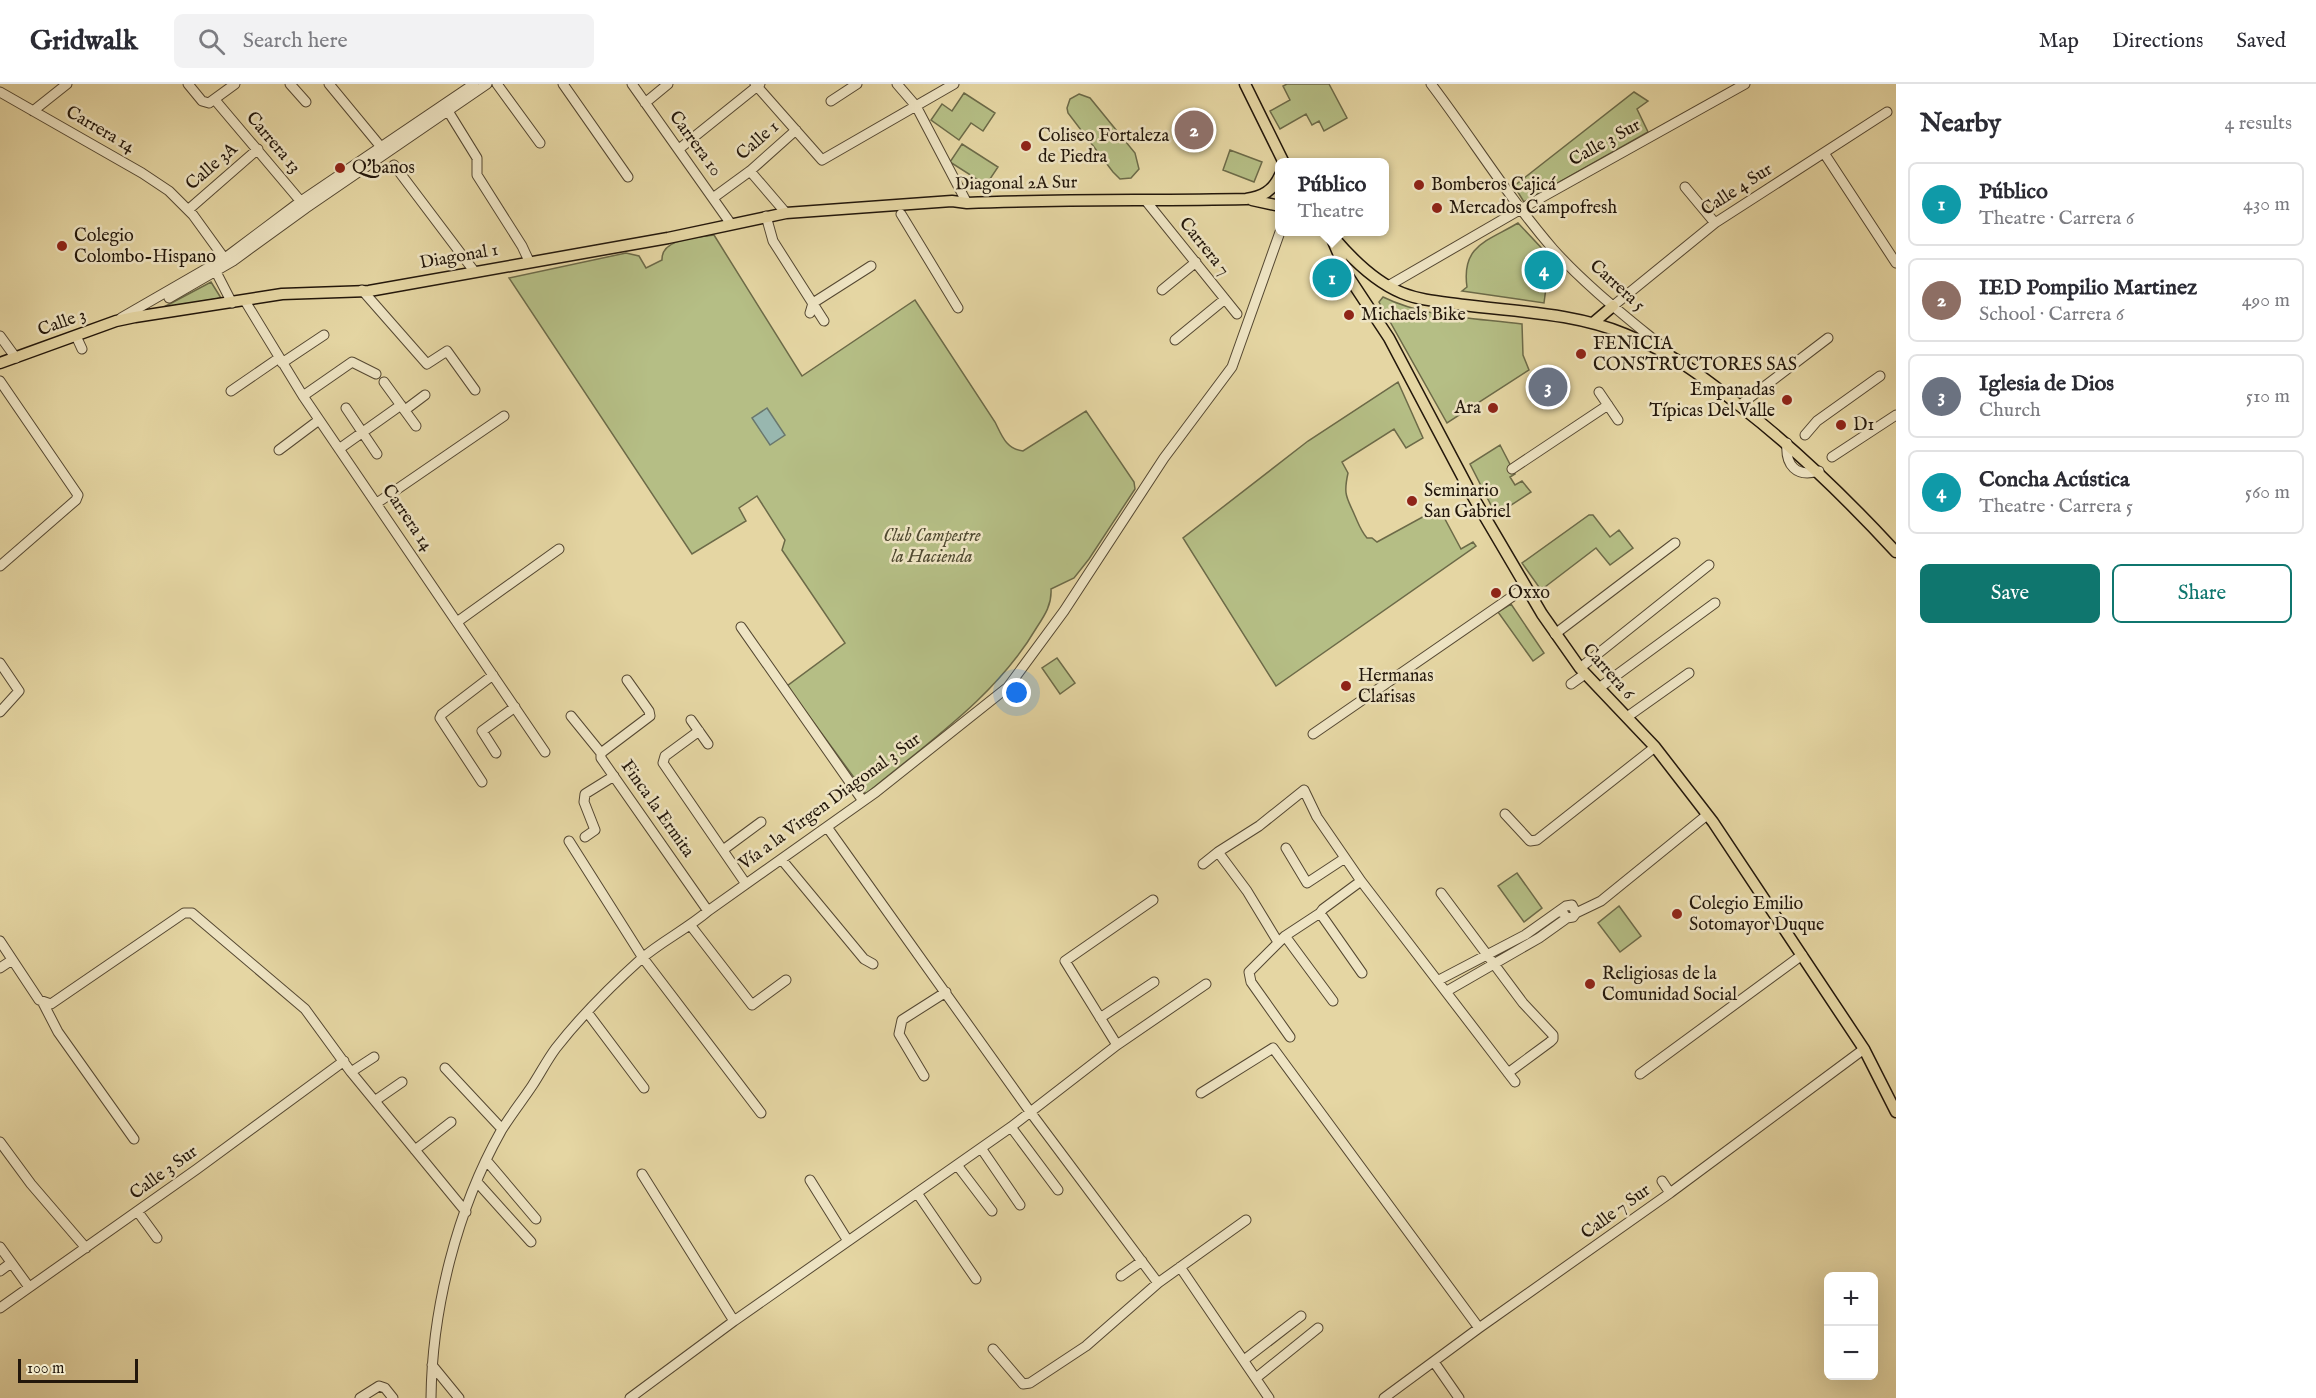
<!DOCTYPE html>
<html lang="en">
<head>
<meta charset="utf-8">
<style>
	:root { --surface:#fff; --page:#f2f2f3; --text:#2b2b33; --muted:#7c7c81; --line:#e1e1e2; --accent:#0f766e }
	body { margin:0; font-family:"IM FELL English",serif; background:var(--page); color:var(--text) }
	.controls { position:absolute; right:18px; bottom:18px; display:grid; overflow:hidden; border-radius:9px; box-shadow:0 6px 24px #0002 }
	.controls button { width:54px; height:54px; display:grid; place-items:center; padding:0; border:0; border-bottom:2px solid var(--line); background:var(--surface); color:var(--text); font:30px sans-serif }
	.scale { position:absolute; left:18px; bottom:15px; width:120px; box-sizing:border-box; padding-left:6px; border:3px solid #23170b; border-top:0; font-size:16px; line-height:21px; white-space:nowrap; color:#23170b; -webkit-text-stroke:4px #eee4c3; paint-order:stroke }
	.you { position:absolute; left:1017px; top:609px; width:21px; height:21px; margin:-15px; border:4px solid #fff; border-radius:50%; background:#1a73e8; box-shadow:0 0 0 9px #1a73e833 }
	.badge { display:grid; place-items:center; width:39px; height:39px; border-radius:50%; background:var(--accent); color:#fff; font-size:20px; font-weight:700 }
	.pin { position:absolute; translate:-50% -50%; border:3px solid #fff; box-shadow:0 2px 6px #0006 }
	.popup { position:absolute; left:1275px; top:74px; width:114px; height:78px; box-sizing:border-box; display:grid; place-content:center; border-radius:9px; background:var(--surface); filter:drop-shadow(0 2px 4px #0005); font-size:20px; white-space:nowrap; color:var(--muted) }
	.popup b { font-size:22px; color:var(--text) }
	.popup::after { content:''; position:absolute; left:50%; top:100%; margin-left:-12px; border:12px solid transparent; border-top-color:var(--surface) }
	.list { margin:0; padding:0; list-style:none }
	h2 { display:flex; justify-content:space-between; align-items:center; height:78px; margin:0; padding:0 24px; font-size:26px }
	h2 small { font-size:20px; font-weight:400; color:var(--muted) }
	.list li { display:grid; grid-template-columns:39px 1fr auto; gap:18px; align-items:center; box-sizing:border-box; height:84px; margin:0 12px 12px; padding:0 12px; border:2px solid var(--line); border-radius:9px }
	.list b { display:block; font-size:22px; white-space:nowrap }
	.list p { margin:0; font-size:20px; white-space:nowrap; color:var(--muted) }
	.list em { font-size:20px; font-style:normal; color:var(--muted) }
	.actions { display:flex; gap:12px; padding:18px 24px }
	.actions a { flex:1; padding:14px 0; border:2px solid var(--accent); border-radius:9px; text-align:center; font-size:21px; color:var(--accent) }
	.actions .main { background:var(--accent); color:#fff }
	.icon { flex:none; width:33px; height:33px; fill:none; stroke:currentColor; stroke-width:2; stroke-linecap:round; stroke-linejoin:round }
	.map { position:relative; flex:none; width:1896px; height:1314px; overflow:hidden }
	header { display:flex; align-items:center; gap:36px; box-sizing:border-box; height:84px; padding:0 30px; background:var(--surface); border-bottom:2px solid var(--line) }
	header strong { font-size:28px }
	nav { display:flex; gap:33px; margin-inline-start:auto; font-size:21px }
	.search { width:420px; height:54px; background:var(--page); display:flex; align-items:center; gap:15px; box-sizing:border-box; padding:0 21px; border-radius:9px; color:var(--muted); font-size:22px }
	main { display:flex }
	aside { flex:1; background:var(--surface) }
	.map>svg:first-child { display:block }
</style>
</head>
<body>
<header>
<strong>Gridwalk</strong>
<div class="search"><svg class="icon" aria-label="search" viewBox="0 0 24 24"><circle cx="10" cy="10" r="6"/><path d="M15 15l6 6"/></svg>Search here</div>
<nav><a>Map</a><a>Directions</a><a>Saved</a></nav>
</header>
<main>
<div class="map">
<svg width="1896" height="1314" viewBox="0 0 1896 1314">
	<rect width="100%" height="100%" fill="#e5d6a3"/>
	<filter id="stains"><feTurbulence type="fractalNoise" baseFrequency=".00333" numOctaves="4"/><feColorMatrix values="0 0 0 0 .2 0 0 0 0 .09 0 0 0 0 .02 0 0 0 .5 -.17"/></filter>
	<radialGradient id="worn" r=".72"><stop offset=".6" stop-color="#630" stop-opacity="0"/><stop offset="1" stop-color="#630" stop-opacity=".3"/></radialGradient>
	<path fill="#b5be85" stroke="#6c6a48" stroke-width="1.5" d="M1287,0H1329L1347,34L1324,47L1319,37L1312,41L1306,30L1280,45L1270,27L1290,16L1283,2Z
		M1634,8L1648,17L1637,25L1648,48L1524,118L1514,102Z
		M964,9L995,29L983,47L971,39L959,56L931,36L942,20L952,27Z
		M1079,10L1090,14L1135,69L1139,85L1131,94L1120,95L1113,88L1068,29L1067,24L1070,15Z
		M962,60L998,83L986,101L950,78Z
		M1230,66L1262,78L1254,98L1223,86Z
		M1518,139L1550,173L1544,219L1462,207L1467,203C1461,161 1488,157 1518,139Z
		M714,151L802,292L915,216L995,338C1002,352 1006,365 1023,367L1086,327L1134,398L1135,405L1089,475L1074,494L1051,505C1052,520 1045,531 1037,543C996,613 927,659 866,710L787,602L845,559L782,466L785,456L757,412L739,424L746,437L692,470L509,194L626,169L639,172L646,184L662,176C661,154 697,154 714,151Z
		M211,198L221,214L162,224Z
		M1383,213C1426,234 1475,234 1522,240L1523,271L1529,286L1447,339L1379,218Z
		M1398,298L1423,354L1406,364L1394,345L1342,378L1348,389C1343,412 1347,413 1355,432C1359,441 1361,447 1367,454H1372L1377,458L1439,424L1461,465L1473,458L1476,462L1276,602L1183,454L1308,357Z
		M1500,361L1515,390L1510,393L1515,401L1522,397L1531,408L1496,431L1470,380Z
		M1589,431H1593L1610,453L1619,446L1633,464L1610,481L1596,464L1541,506L1522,479Z
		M1511,520L1544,569L1533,577L1498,528Z
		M1057,574L1075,599L1060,610L1042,584Z
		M1517,789L1542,824L1524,838L1498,802Z
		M1619,822L1641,852L1620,868L1598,839Z"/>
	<path fill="#98b7af" stroke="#69776d" stroke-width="1.5" d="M767,324L785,351L770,361L752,334Z"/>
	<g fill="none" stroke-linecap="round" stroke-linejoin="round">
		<g stroke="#544731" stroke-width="11">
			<path id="minor" d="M188,0L202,17L209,19L235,0
				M290,0L306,18
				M329,0L381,63
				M497,0L540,59
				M563,0L628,93
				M632,0L731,140
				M755,0L822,76L954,0
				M897,0L916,22L967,119
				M1431,0C1472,54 1508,113 1553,165C1587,203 1629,235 1669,268
				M0,8L142,89L169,107L193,131L227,178
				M215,16L303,120
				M831,17L857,0
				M645,19L668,0
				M33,27L67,0
				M448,27L477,74V91L522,162L529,177
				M679,65L760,0
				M1824,69L1896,179
				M394,81L474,187
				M750,87L786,129
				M1685,103L1715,139
				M713,114L750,87L796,46
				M1146,117L1237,230
				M188,126L258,65
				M901,130L958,224
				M766,132L773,157L824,237
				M214,184L232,219
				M1388,202L1521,125L1745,0
				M362,206L427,280L447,267L475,306
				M1162,206L1196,178
				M169,214L233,177L306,124L487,0
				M245,217L303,312L545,668
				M1613,222L1715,139L1887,28
				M810,229L813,219L871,182
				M121,234L225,174L301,117L474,0
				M0,252L16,274
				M76,252L82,265
				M1175,256L1225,215
				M282,279L324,251
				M0,297L78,411L76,416L0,482
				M384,298L416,342
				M231,307L279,274
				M1599,308L1618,336
				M303,312L352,278L376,290
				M1740,321L1828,254
				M346,324L377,370
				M405,326L425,311
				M1805,351L1817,337L1880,292
				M1787,359C1785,381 1796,394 1819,387
				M339,365L401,321
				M279,366L319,336
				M1832,373L1896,331
				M1512,385L1608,321
				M377,419L504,332
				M457,538L559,465
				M741,543L863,717
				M1555,550L1675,459
				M0,579L19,607L0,628
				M1580,584L1709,481
				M1571,600L1585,590
				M1599,604L1715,519
				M571,632L601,669V674L708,827
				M1627,633L1689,589
				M691,636L708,660
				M699,647L665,672L663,679L746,800
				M1313,650L1526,503
				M496,669L482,647L515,623
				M601,669L650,632L649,627L627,596
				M482,698L440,634L442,630L493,591
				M1505,730L1530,757L1537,756L1655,663
				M827,743L1031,1029L1158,1199
				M585,753L595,746L584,718L585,710L614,692
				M569,757L643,874L761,1029
				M1286,764L1307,799L1345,774
				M723,766L761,738
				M1218,768L1259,742L1304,706L1317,733L1361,797L1515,998
				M782,776L864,875L873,880
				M1203,780L1218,768L1247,807L1278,858
				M1441,809L1523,919L1553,951V955L1550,958L1508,989
				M1320,829L1362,889
				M1576,829L1601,817L1707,731
				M691,842L752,921L786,896
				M1285,852L1333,917
				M0,857L39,916L51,920L184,829H192L305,925L351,988L466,1128
				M0,884L12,876
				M1439,896L1525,851L1566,822L1572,821L1576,829L1573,833L1567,834L1563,829V826
				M1447,907L1539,854L1567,834
				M43,919L58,948L134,1055
				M587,928L644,1004
				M1100,934L1154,898
				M1290,953L1251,898L1249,888L1285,852L1320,829L1323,825L1361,797
				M1117,961L1065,877L1153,816
				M445,984L502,1045
				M351,988L374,973
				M1640,990L1802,871
				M924,992L899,950L902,936L946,908
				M1201,1009L1273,964L1479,1244
				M376,1016L402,998
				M1011,1043L1058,1106
				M0,1058L31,1100L86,1164
				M981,1064L1020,1121
				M415,1066L451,1038
				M486,1076L536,1135
				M957,1081L992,1127
				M642,1090L734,1237
				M810,1096L848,1157
				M1662,1097L1670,1109
				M477,1098L531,1158
				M917,1109L976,1195
				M138,1128L157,1154
				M0,1163L29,1203
				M1180,1183L1269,1314
				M0,1187L11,1179
				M1121,1192L1142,1177
				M0,1224L197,1085L344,977
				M993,1265L1023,1300L1030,1299L1086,1262L1158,1199L1246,1136
				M1244,1276L1301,1232
				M1434,1278L1459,1314
				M432,1281L459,1314
				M1256,1294L1318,1244
				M360,1314L379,1302L385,1304L393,1314
				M431,1314C432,1225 457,1125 501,1047C510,1032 522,1017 532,1002C540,990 547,976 556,964C581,932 611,902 641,875C662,857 687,845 708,827L876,708L1008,603L1064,527L1164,374L1232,283L1280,148
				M630,1314L734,1237L1011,1043L1117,961L1206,900
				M1384,1314L1479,1244L1670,1109L1864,965"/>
		</g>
		<g stroke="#23170b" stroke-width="13">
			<path id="major" d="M1245,0L1284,79
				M1252,116L1280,122
				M1329,148L1348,192L1389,254L1472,411L1542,530L1580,584L1655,663L1713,738L1864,965L1896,1028
				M1335,155C1353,176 1375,198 1402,209C1422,217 1443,218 1464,221C1518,228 1574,229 1625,250C1672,269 1701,291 1740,322C1797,366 1847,415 1896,468
				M1593,239L1613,222
				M0,279L116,237L135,233L282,210L369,207L668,154L786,129L952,117L967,119C1060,115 1153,117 1246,115C1262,113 1273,107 1280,91"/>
		</g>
		<use href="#minor" stroke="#eee4c3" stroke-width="9"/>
		<use href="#major" stroke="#e5d6a3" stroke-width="10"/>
	</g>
	<g fill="#8f2418" stroke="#eee4c3" stroke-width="2">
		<circle cx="1026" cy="62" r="6"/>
		<circle cx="340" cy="84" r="6"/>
		<circle cx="1419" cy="101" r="6"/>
		<circle cx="1437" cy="124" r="6"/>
		<circle cx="62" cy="162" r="6"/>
		<circle cx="1349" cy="231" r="6"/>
		<circle cx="1581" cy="270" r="6"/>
		<circle cx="1787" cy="316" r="6"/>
		<circle cx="1493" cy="324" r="6"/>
		<circle cx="1841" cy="341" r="6"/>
		<circle cx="1412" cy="417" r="6"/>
		<circle cx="1496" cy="509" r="6"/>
		<circle cx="1346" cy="602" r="6"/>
		<circle cx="1677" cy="830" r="6"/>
		<circle cx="1590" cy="900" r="6"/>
	</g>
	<g text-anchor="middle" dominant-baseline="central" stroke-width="5" stroke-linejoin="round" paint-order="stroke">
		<g font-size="18" fill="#23170b" stroke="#eee4c3">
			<text transform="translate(100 46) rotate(30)">Carrera 14</text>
			<text transform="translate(758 57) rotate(-41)">Calle 1</text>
			<text transform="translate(273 59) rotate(50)">Carrera 13</text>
			<text transform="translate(1605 59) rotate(-29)">Calle 3 Sur</text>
			<text transform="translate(695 60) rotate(54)">Carrera 10</text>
			<text transform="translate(212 83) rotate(-41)">Calle 3A</text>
			<text transform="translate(1016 100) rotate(-1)">Diagonal 2A Sur</text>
			<text transform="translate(1737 106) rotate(-33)">Calle 4 Sur</text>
			<text transform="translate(1204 163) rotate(51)">Carrera 7</text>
			<text transform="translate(459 173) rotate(-10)">Diagonal 1</text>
			<text transform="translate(1617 202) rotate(42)">Carrera 5</text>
			<text transform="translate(62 239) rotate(-20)">Calle 3</text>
			<text transform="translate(407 434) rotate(56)">Carrera 14</text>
			<text transform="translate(1608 588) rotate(48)">Carrera 6</text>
			<text transform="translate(830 718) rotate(-36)">Vía a la Virgen Diagonal 3 Sur</text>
			<text transform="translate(657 725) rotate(55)">Finca la Ermita</text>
			<text transform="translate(164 1089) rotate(-36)">Calle 3 Sur</text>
			<text transform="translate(1616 1128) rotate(-36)">Calle 7 Sur</text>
		</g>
		<g font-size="18" fill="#23170b" stroke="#eee4c3" text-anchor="start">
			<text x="1038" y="52">Coliseo Fortaleza<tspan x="1038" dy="21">de Piedra</tspan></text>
			<text x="352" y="84">Q'banos</text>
			<text x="1431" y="101">Bomberos Cajicá</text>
			<text x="1449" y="124">Mercados Campofresh</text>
			<text x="74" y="152">Colegio<tspan x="74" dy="21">Colombo-Hispano</tspan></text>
			<text x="1361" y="231">Michaels Bike</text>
			<text x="1593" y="260">FENICIA<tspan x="1593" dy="21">CONSTRUCTORES SAS</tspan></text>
			<text x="1775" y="306" text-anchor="end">Empanadas<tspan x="1775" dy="21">Típicas Del Valle</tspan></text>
			<text x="1481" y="324" text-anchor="end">Ara</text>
			<text x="1853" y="341">D1</text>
			<text x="1424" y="407">Seminario<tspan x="1424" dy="21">San Gabriel</tspan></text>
			<text x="1508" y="509">Oxxo</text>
			<text x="1358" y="592">Hermanas<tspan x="1358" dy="21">Clarisas</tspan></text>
			<text x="1689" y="820">Colegio Emilio<tspan x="1689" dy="21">Sotomayor Duque</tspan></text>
			<text x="1602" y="890">Religiosas de la<tspan x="1602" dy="21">Comunidad Social</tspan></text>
		</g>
		<g font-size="18" font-style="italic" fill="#4f4930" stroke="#eee4c3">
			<text x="932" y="452">Club Campestre<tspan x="932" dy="21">la Hacienda</tspan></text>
		</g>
	</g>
	<rect width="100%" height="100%" filter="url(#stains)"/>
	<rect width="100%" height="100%" fill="url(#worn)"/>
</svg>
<div class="controls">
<button>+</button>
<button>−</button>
</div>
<div class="scale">100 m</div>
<div class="you"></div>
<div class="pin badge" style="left:1332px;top:194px;background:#0f9aa8">1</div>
<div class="popup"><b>Público</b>Theatre</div>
<div class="pin badge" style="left:1194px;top:46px;background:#8d6e63">2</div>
<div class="pin badge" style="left:1548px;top:303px;background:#6b7280">3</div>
<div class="pin badge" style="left:1544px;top:186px;background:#0f9aa8">4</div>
</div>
<aside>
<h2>Nearby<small>4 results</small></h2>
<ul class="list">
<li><span class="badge" style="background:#0f9aa8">1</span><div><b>Público</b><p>Theatre · Carrera 6</p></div><em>430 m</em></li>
<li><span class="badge" style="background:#8d6e63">2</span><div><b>IED Pompilio Martinez</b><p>School · Carrera 6</p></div><em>490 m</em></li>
<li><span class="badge" style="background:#6b7280">3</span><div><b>Iglesia de Dios</b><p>Church</p></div><em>510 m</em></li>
<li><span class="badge" style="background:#0f9aa8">4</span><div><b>Concha Acústica</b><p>Theatre · Carrera 5</p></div><em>560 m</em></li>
</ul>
<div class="actions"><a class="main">Save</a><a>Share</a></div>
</aside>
</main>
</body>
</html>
